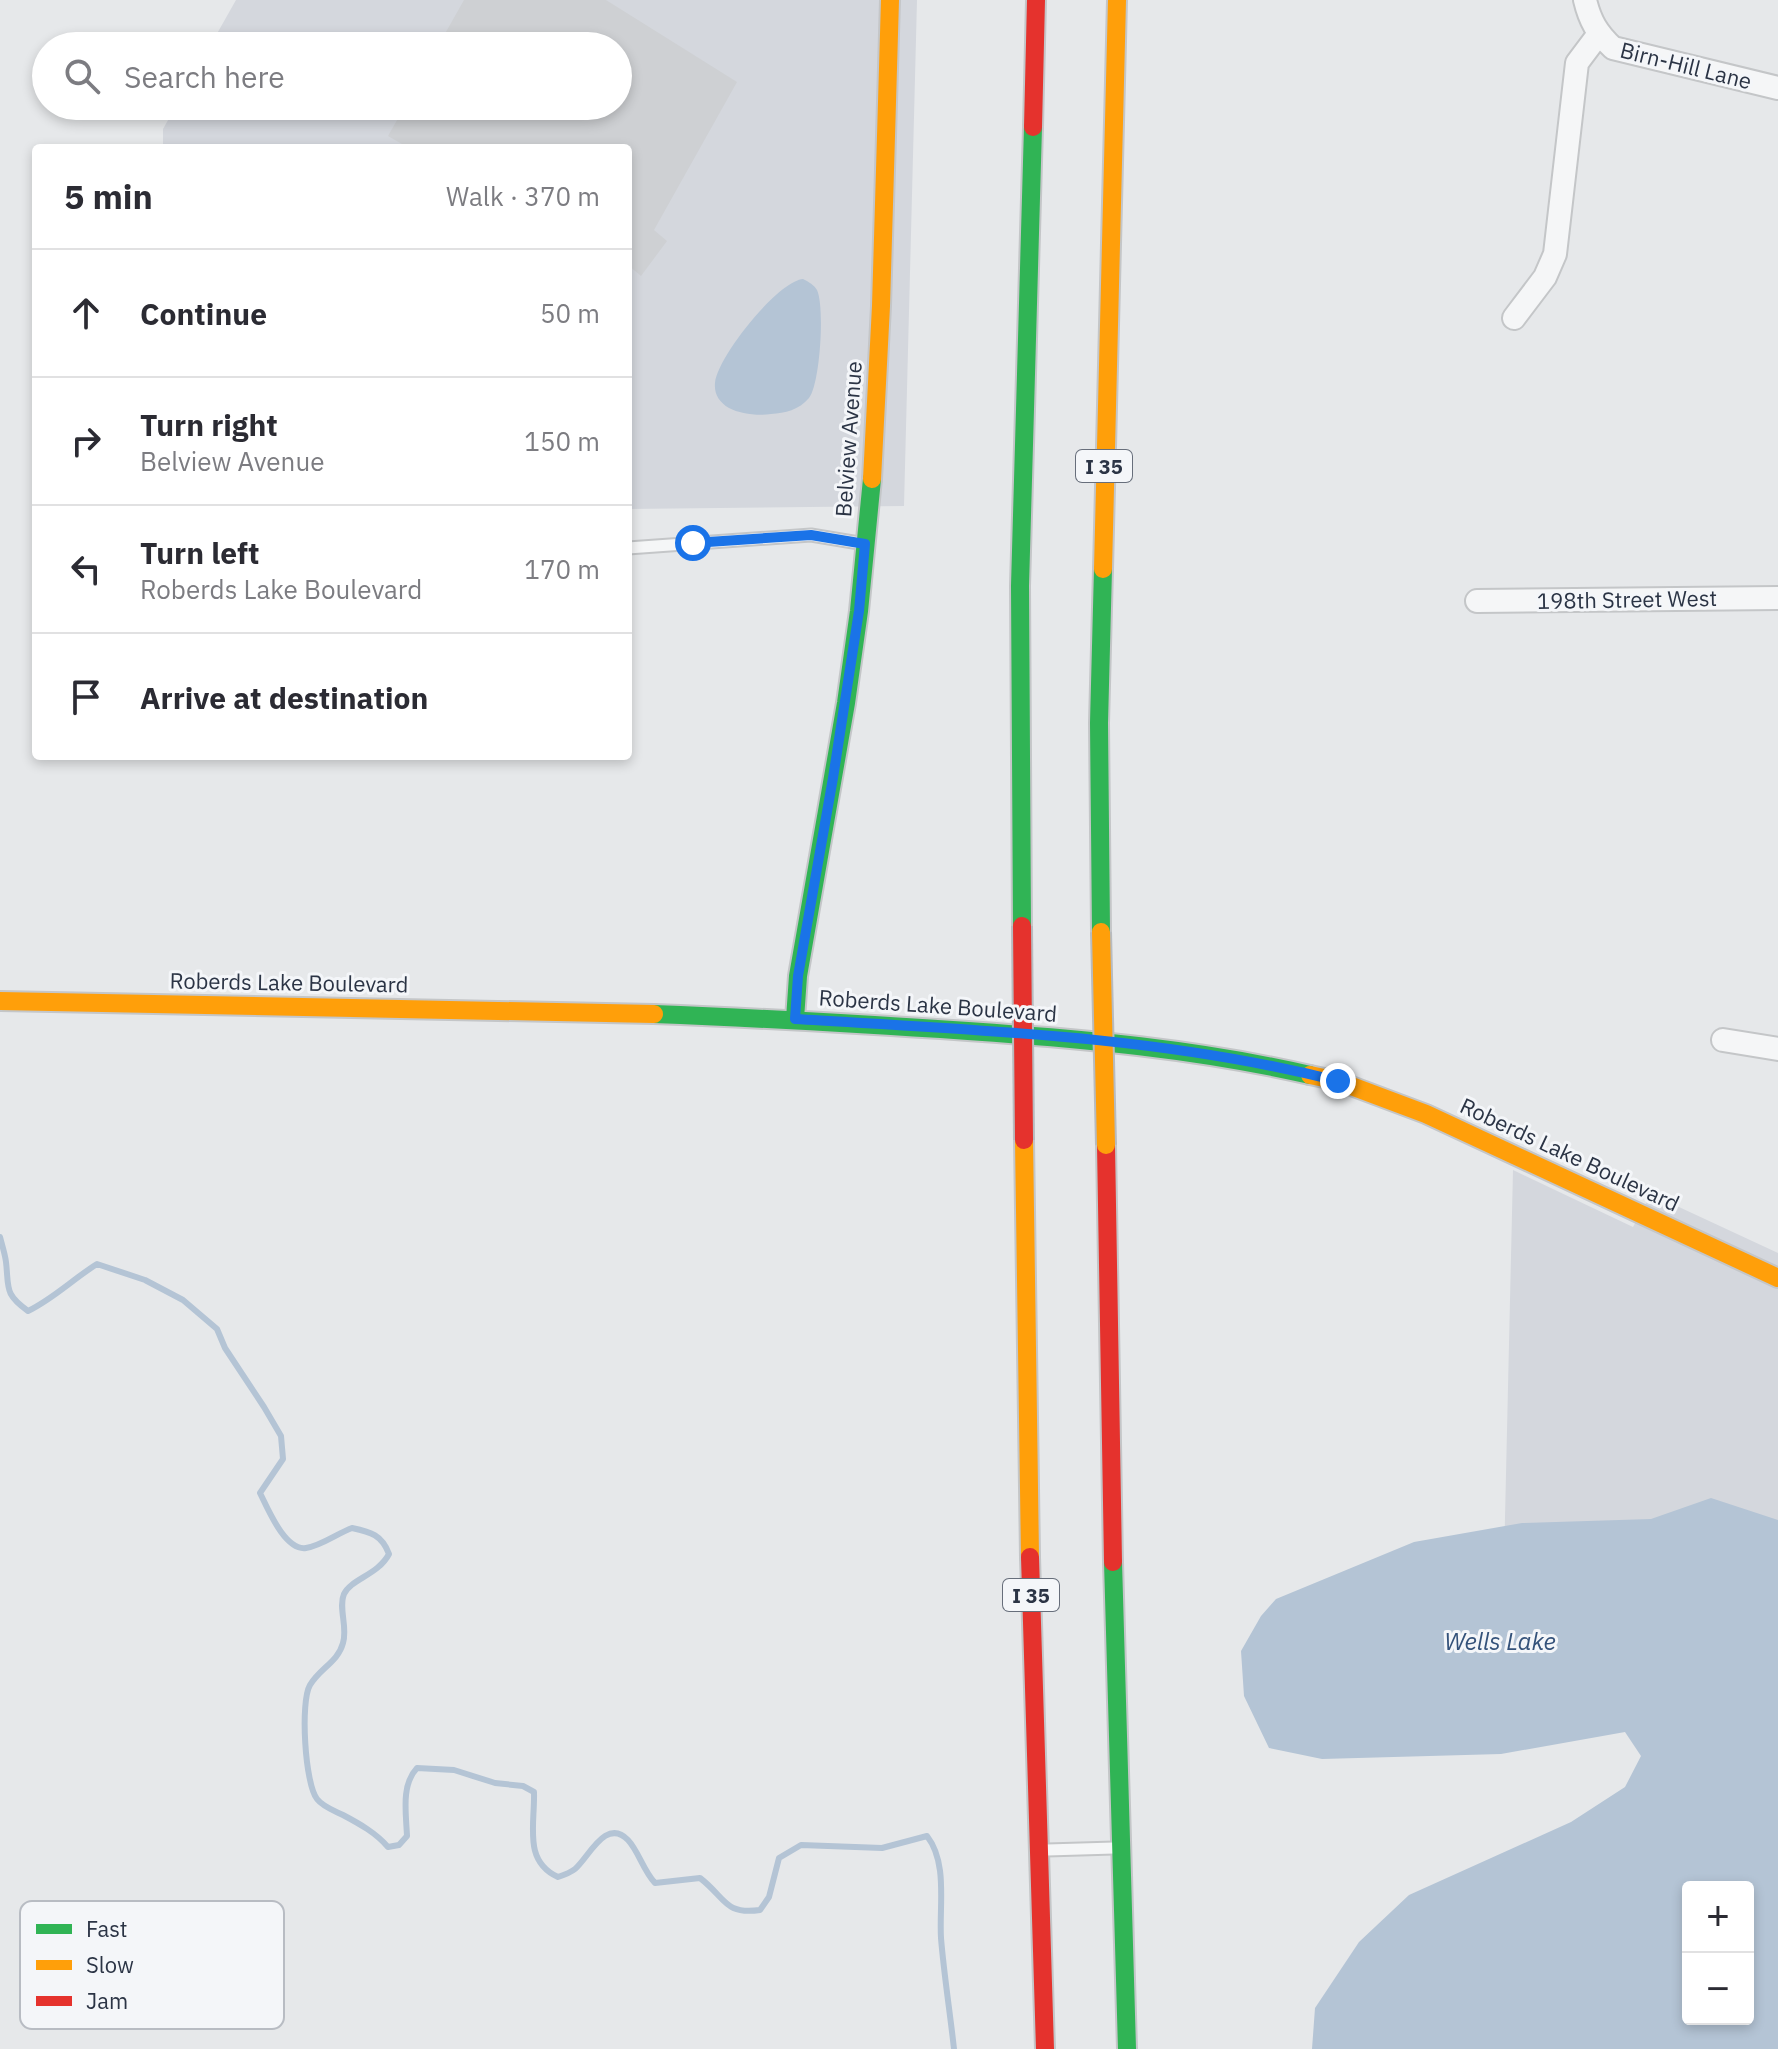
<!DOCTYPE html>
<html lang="en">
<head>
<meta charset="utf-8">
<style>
	:root { --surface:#fff; --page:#f2f2f3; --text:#2b2b33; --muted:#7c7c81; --line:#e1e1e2 }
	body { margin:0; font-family:"IBM Plex Sans",sans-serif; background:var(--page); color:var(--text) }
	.controls { position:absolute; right:24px; bottom:24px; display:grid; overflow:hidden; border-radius:8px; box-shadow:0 4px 12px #0003 }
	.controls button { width:72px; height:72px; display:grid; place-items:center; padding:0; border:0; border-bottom:2px solid var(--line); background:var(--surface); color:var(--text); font:40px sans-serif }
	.stop { position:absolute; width:24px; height:24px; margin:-18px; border:6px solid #1a73e8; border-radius:50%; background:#fff }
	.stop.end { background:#1a73e8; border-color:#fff; box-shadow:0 2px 8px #0008 }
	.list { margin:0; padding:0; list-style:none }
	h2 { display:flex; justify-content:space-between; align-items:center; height:104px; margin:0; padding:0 32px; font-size:34px }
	h2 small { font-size:26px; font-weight:400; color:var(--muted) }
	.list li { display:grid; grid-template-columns:52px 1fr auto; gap:24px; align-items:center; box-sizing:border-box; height:128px; padding:0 32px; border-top:2px solid var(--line) }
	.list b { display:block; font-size:30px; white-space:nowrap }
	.list p { margin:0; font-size:26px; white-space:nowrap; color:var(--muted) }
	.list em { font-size:26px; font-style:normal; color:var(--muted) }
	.icon { flex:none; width:44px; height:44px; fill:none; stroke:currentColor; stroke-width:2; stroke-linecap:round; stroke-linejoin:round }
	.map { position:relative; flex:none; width:1778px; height:2049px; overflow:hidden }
	.search { position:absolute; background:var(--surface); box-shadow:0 4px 12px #0003; left:32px; top:32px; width:600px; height:88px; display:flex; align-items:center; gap:20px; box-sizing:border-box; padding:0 28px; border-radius:44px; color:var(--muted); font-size:30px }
	.panel { position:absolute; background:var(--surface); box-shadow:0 4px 12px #0003; left:32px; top:144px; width:600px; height:616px; border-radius:8px }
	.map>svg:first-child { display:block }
</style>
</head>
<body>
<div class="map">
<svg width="1778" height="2049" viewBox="0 0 1778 2049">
	<rect width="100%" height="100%" fill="#e6e8ea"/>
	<path fill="#d4d7dd" d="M236,0H917L904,506L628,509V148H163V129L176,106H618V46H210Z
		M1513,1170L1633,1227L1651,1194L1778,1253V1634L1504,1561Z"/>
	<path fill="#b4c4d5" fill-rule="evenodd" d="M803,279C809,282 814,285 817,290C825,307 820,385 809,398C799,410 785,413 771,414C758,416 740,414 729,408C719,402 714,394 715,383C717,357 778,281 803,279Z
		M1711,1498L1778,1520V2049H1312L1315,2008L1359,1942L1409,1895L1571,1822L1625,1787L1641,1756L1625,1732L1501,1754L1322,1759L1269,1748L1244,1696L1241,1651L1261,1616L1276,1599L1414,1542L1522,1523L1651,1519ZM1688,1887H1748V2019H1688Z"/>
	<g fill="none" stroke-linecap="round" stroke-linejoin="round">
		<path stroke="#b4c4d5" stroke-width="6" d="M0,1237C2,1245 5,1254 6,1262C9,1288 4,1294 28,1311C53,1299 73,1279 97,1264L145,1280L183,1300L217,1329L225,1348L264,1407L281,1436L283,1459L260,1493C268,1509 285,1551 306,1548C321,1546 338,1533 352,1528C371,1532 382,1535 389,1554C378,1575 351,1579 344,1594C338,1608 348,1627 343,1643C338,1662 320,1668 310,1685C300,1702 305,1784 317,1799C323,1807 335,1811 343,1815C360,1824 376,1833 388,1847L399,1845L407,1836C406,1813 401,1785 417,1768L454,1770L495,1783L523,1786L534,1792C535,1825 523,1861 558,1877C564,1875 570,1873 575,1869C589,1857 606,1817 628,1840C639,1852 643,1870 655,1883L700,1878C726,1898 724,1915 760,1910L769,1897L779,1858L801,1845L882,1848L927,1836C948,1863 939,1906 941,1938C944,1975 950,2012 954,2049"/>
	</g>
	<path fill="#ced0d3" d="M464,0H606L737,82L654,230L667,241L641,276L628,265V148H409L388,136L405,106H618V46H438Z"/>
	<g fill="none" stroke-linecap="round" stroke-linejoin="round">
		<g stroke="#c4c6c8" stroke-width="15">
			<path id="lane" d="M628,548L811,535L865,544
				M1047,1850L1114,1848"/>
		</g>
		<g stroke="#c4c6c8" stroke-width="26">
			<path id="street" d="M1585,0C1590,21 1597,33 1613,48L1778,88
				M1514,318L1545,277L1555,254L1577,63L1598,35
				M1477,601L1778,598
				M1723,1040L1778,1049"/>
		</g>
		<g stroke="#c4c6c8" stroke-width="22">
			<path id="fast" d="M1022,926L1020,586L1033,127
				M1101,932L1099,723L1103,569
				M654,1014C759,1018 863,1024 968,1031C1084,1039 1197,1049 1310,1075
				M795,1019L798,976L846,703L859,611L872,479
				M1113,1562L1127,2049"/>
		</g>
		<g stroke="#c4c6c8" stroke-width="22">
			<path id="slow" d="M872,479L881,306L890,0
				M1103,569L1117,0
				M0,1001L654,1014
				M1310,1075L1338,1081L1426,1114L1778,1278
				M1024,1140L1030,1557"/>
		</g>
		<g stroke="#c4c6c8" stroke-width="22">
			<path id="jam" d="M1033,127L1036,0
				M1106,1145L1113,1562
				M1030,1557L1045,2049"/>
		</g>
		<use href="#lane" stroke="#f5f6f7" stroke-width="11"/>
		<use href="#street" stroke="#f5f6f7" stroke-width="22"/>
		<use href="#fast" stroke="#30b455" stroke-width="18"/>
		<use href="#slow" stroke="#ff9f0a" stroke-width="18"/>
		<use href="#jam" stroke="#e5322d" stroke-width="18"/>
		<g stroke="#b8bbbf" stroke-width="22" stroke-linecap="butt">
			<path id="slow-bridge" d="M1101,932L1106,1145"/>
		</g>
		<g stroke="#b8bbbf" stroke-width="22" stroke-linecap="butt">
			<path id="jam-bridge" d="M1022,926L1024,1140"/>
		</g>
		<use href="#slow-bridge" stroke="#ff9f0a" stroke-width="18"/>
		<use href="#jam-bridge" stroke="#e5322d" stroke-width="18"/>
	</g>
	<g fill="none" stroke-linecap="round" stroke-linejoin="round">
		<path stroke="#1a73e8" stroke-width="10" d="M693,543L811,535L865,544L859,611L833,778L798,976L795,1019C977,1030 1161,1036 1338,1081"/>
	</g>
	<g text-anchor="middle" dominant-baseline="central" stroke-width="6" stroke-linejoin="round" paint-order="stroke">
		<g fill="#f4f6f9" stroke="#676e7b" stroke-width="2">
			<rect x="1076" y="450" width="56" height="32" rx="6"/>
			<rect x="1003" y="1579" width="56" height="32" rx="6"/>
		</g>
		<g font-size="20" font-weight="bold" fill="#2b3445">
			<text x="1104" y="466">I 35</text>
			<text x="1031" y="1595">I 35</text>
		</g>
		<g font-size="22" fill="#2b3445" stroke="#f4f6f9">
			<text transform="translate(1686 65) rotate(14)">Birn-Hill Lane</text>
			<text transform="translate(848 439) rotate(-86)">Belview Avenue</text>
			<text transform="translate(1627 599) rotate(-1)">198th Street West</text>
			<text transform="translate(289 982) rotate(1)">Roberds Lake Boulevard</text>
			<text transform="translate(938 1005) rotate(4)">Roberds Lake Boulevard</text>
			<text transform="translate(1570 1154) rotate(25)">Roberds Lake Boulevard</text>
		</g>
		<g font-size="24" font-style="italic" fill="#34527a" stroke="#f4f6f9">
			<text x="1500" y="1641">Wells Lake</text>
		</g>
	</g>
	<rect x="20" y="1901" width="264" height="128" rx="12" fill="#f4f6f9" stroke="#b8bcc3" stroke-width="2"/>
	<rect x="36" y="1924" width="36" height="10" fill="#30b455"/>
	<rect x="36" y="1960" width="36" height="10" fill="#ff9f0a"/>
	<rect x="36" y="1996" width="36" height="10" fill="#e5322d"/>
	<g font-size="22" fill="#2b3445">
		<text x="86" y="1937">Fast</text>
		<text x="86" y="1973">Slow</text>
		<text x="86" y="2009">Jam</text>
	</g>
</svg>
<div class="controls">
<button>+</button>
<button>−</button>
</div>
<div class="stop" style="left:693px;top:543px"></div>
<div class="stop end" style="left:1338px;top:1081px"></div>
<div class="search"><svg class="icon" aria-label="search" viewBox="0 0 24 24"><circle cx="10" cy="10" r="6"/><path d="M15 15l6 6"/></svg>Search here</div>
<section class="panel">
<h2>5 min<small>Walk · 370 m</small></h2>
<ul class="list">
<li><svg class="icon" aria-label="ahead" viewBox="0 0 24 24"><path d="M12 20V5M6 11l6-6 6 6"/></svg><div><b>Continue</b></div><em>50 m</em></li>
<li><svg class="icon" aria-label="right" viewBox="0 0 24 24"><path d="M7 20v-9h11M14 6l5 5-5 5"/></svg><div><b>Turn right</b><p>Belview Avenue</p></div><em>150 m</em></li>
<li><svg class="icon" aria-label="left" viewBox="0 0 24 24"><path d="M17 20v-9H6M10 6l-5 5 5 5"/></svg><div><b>Turn left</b><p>Roberds Lake Boulevard</p></div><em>170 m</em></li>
<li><svg class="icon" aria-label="arrive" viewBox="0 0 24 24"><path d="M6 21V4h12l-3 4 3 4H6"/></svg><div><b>Arrive at destination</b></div></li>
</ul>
</section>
</div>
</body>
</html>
